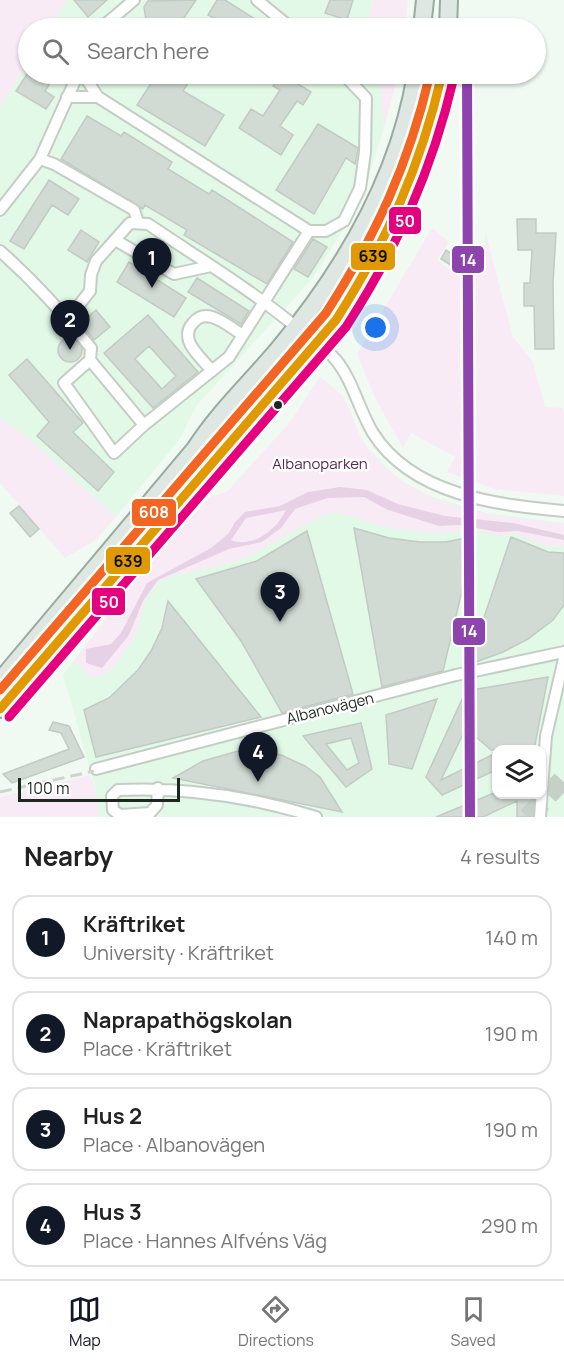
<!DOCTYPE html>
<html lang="en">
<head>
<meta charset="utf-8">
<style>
	:root { --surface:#fff; --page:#f2f2f2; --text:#222; --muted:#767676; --line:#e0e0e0; --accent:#111827 }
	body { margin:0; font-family:Manrope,sans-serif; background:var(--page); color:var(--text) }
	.controls { position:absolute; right:18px; bottom:18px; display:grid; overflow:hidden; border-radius:12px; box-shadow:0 2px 4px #0004 }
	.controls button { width:54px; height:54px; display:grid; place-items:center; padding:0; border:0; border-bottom:2px solid var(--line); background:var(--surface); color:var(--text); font:30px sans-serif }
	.scale { position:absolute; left:18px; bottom:15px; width:162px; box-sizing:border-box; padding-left:6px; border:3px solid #1d271f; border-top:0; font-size:16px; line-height:21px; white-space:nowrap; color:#1d271f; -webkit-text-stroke:4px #fff; paint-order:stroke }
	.you { position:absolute; left:376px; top:328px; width:21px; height:21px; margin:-15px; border:4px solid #fff; border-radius:50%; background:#1a73e8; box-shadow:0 0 0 9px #1a73e833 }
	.badge { display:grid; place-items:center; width:39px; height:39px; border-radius:50%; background:var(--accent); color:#fff; font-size:20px; font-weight:700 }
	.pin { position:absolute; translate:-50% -50px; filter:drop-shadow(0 2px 3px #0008) }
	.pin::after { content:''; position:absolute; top:32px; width:21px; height:18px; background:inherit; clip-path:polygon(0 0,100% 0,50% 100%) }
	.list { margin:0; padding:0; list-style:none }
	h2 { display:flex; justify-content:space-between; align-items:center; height:78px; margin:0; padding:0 24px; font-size:26px }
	h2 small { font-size:20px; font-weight:400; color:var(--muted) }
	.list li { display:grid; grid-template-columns:39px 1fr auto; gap:18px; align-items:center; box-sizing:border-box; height:84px; margin:0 12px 12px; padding:0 12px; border:2px solid var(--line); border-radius:18px }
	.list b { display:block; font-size:22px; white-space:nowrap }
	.list p { margin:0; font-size:20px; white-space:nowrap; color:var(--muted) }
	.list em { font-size:20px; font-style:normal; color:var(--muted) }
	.icon { flex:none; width:33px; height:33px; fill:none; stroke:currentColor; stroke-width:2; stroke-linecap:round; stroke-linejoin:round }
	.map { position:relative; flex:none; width:564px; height:817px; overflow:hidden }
	.search { position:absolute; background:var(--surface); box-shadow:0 2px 4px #0004; left:18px; right:18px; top:18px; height:66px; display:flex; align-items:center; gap:15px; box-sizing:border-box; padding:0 21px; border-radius:33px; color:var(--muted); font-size:22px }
	.sheet { height:462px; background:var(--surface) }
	nav { display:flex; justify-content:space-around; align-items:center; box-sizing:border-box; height:84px; border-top:2px solid var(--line); background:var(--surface); font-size:16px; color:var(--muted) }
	nav a { display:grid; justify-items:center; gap:3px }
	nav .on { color:var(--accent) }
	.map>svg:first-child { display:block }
</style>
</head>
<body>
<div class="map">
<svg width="564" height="817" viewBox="0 0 564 817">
	<rect width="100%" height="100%" fill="#f0faf2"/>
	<path fill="#e3f9e7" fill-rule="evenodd" d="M67,0H373L366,28H49Z
		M28,62V74H380L384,129L369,175L350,219L312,279L197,405L179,440L116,517L28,438L0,418V107Z
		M320,377L343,397L364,444L400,480L430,496L486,513L564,523V817H99L96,790L63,675L143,571L210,497L227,492L291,421ZM496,750H542V794H496Z"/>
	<path fill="#f8ebf6" d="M0,0H67L49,28H28V62L0,107Z
		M373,0H408L405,28H366Z
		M380,74H398L384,129Z
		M432,228L449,242L437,260L470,284L486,257L485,231L513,337L533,362L545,407L563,408L564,412V496L494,489L447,472L455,457L411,433L403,448L375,398L357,354Z
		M320,377C327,383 338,390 344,398C353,413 355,431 365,444C408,508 494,517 564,523V546H546L513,533L499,536L477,529L439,533L393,529L343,514L327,513L251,555L226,564L173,575L157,583L146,599L137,632L131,642L114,666L104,675L92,678L74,660L143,571L210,497L227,492L291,421Z
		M0,418L28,438L116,517L96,540L65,558L0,483Z
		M90,775L96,790L99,817H0V797Z"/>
	<path fill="#e7d1e4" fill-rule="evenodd" d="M340,487L367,490L398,504L445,516L513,523L564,535V540L518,531L498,532L460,525L439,526L388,510L364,497L328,498L295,509L281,528L262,542L229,549L158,580L143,601L129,635L102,668L86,663V649L111,644L121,633L147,583L211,548L229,533L235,522L245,512L280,506L308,492ZM286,510C277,529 253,549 231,540L246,518Z"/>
	<path fill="#d1dbd3" stroke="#c1cac3" stroke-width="1.5" fill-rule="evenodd" d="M74,0H107L88,17Z
		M196,0L177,28H147L144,7L148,1Z
		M217,0H225L258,21L253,28H230L208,15Z
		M330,0H353L347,20L325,13Z
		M27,74H56L45,91L54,97L46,109L16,91Z
		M157,74H187L183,80L188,83L183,91L224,115L205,146L137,105Z
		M282,74L311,92L303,105L297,101L280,126L293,135L281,155L239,128L251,109L263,116L280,90L273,86Z
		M87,116L121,136L124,132L172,162L168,169L209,194L212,190L293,242L267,284L184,235L187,230L145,205L143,209L61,159Z
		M318,124L358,148V151L355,164L346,158L314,214L276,190Z
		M49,180L79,199L68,215L52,205L24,249L10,241Z
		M517,219H536V233H556L553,283L554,349H535L534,306H524V283H530L532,250H518Z
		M81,230L99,242L87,262L68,250Z
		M313,239L327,247L308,277L294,269Z
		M446,250L465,263L460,271L441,259Z
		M129,262L186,298L174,317L117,282Z
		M197,278L249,311L241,324L188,292Z
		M96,310L110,327L94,340L81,323Z
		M148,315L198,372L153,408L104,353ZM149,346L176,376L162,389L135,359Z
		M58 350a12 12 0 1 1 24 0a12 12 0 1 1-24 0Z
		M27,359L83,423L73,432L114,472L98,491L37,436L49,422L9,375Z
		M19,506L39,529L30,537L10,513Z
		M354,528L389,538L420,542H446L475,536L443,671L382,687Z
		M307,531L353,694L282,713L241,641L196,579L257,561Z
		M511,537L548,552L564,553V605L553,620L528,639L503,652L468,665Z
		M168,601L261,717L96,757L84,710L109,698L138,670L151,651L162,628Z
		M548,677L534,750H491L466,728L441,780L496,753V770L442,795L426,777L466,691Z
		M437,699L412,769L389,764L386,715Z
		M53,722L69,726L84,757L12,783L3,774L69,749L61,733L49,730Z
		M361,723L372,769L346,787L303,736ZM351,738L359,763L347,770L326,744Z
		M238,751H259L281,755L305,766L320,777L342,812L173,778L203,761Z
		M496,792V795H532V817H517V801L483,817H436Z"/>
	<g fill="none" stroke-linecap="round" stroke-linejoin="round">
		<path stroke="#c6d0c8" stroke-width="20" stroke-dasharray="20 10" stroke-linecap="butt" d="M528,817L564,778"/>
		<g stroke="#c3cdc5" stroke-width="14">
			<path id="minor" d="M257,0L291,28
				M101,28L134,0
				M83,74L98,97L309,231L229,357L144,425L114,453L64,383L90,360
				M67,97H98
				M40,159L54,164L134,210L138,222
				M0,210L40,159L78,74
				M309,231H326L344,221L360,188L365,152L366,98L343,74
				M115,240L174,274L211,266
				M0,251C34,281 63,313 91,348L90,360L144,425
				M68,319L90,291L91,275L96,261L130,223L148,224C200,259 253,291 301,331C312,340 327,349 336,360C353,381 359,410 373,433C412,495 497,505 564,511
				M212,371C205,362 192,351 189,341C187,334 188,328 193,323C207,305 229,327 243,335
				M96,769L456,675L564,652
				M158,788L157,805L150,813L120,815L113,810L112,796L118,790C184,787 253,797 316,817
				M540,817L546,736L564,659"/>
		</g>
		<g stroke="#99aa9e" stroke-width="20">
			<path id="primary" d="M422,28L425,0
				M448,28L449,0
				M0,681L195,449C218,413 249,384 277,351C344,271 399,178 416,74
				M0,709L46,653L336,320C392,234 421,175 442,74"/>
		</g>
		<use href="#minor" stroke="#fdfefd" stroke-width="10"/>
		<use href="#primary" stroke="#dee7e1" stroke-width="16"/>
		<path stroke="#d0d2d0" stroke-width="3" stroke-dasharray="12 6" stroke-linecap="butt" d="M0,792L94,771"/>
		<g stroke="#fff" stroke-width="14">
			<path id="bus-1" d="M0,709L336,320C388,238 420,169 442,74"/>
		</g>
		<g stroke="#fff" stroke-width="14">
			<path id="bus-2" d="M9,717L346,327C398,246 432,171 454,77"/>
		</g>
		<g stroke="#fff" stroke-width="14">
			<path id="bus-3" d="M0,690L326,313C376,235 409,164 430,74"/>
		</g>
		<use href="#bus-1" stroke="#e19903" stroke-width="9"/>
		<use href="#bus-2" stroke="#e5007d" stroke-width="9"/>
		<use href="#bus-3" stroke="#f26522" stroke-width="9"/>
		<g stroke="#fff" stroke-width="15">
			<path id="metro-1" d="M467,74L470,817"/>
		</g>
		<use href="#metro-1" stroke="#8e44ad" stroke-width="10"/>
	</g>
	<circle fill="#1d271f" stroke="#fff" stroke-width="2" cx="278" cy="405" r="5"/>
	<g text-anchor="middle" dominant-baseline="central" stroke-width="5" stroke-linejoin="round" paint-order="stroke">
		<g font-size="15" fill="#552851" stroke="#fff">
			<text x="320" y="463">Albanoparken</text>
		</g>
		<g font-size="15" fill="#1d271f" stroke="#fff">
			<text transform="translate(330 708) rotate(-14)">Albanovägen</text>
		</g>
	</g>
	<g stroke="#fff" stroke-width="2">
		<rect x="388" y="206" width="34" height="29" rx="6" fill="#e5007d"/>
		<rect x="350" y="242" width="46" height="29" rx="6" fill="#e19903"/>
		<rect x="451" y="245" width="34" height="29" rx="6" fill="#8e44ad"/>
		<rect x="131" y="498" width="46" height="29" rx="6" fill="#f26522"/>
		<rect x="105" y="546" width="46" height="29" rx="6" fill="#e19903"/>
		<rect x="91" y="587" width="35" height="29" rx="6" fill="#e5007d"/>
		<rect x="452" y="617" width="34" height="29" rx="6" fill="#8e44ad"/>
	</g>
	<g font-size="16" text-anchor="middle" font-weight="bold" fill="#fff">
		<text x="405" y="227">50</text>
		<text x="468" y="266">14</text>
		<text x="154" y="518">608</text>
		<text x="109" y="608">50</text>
		<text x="469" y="637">14</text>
	</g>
	<g font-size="16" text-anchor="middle" font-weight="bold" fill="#111">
		<text x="373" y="262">639</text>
		<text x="128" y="567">639</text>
	</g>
</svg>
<div class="controls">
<button><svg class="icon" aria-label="layers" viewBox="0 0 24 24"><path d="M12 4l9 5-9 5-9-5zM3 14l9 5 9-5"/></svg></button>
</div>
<div class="scale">100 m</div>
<div class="you"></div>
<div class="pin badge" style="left:152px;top:288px">1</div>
<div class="pin badge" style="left:70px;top:350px">2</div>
<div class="pin badge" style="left:280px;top:622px">3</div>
<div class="pin badge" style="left:258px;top:782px">4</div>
<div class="search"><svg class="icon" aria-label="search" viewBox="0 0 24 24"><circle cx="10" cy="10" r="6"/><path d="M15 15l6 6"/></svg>Search here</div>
</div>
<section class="sheet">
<h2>Nearby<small>4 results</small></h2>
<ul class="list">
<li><span class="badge">1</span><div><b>Kräftriket</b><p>University · Kräftriket</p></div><em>140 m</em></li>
<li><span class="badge">2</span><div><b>Naprapathögskolan</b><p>Place · Kräftriket</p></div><em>190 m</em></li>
<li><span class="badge">3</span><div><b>Hus 2</b><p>Place · Albanovägen</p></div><em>190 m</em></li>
<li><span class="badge">4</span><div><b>Hus 3</b><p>Place · Hannes Alfvéns Väg</p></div><em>290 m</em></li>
</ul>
</section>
<nav>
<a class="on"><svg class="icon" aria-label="map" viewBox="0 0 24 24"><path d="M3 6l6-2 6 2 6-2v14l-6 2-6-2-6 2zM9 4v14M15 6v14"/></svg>Map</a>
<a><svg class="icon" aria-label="directions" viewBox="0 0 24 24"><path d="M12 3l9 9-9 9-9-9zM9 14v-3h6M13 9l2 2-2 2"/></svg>Directions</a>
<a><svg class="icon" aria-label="saved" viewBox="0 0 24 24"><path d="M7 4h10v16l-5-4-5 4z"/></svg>Saved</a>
</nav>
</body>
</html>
